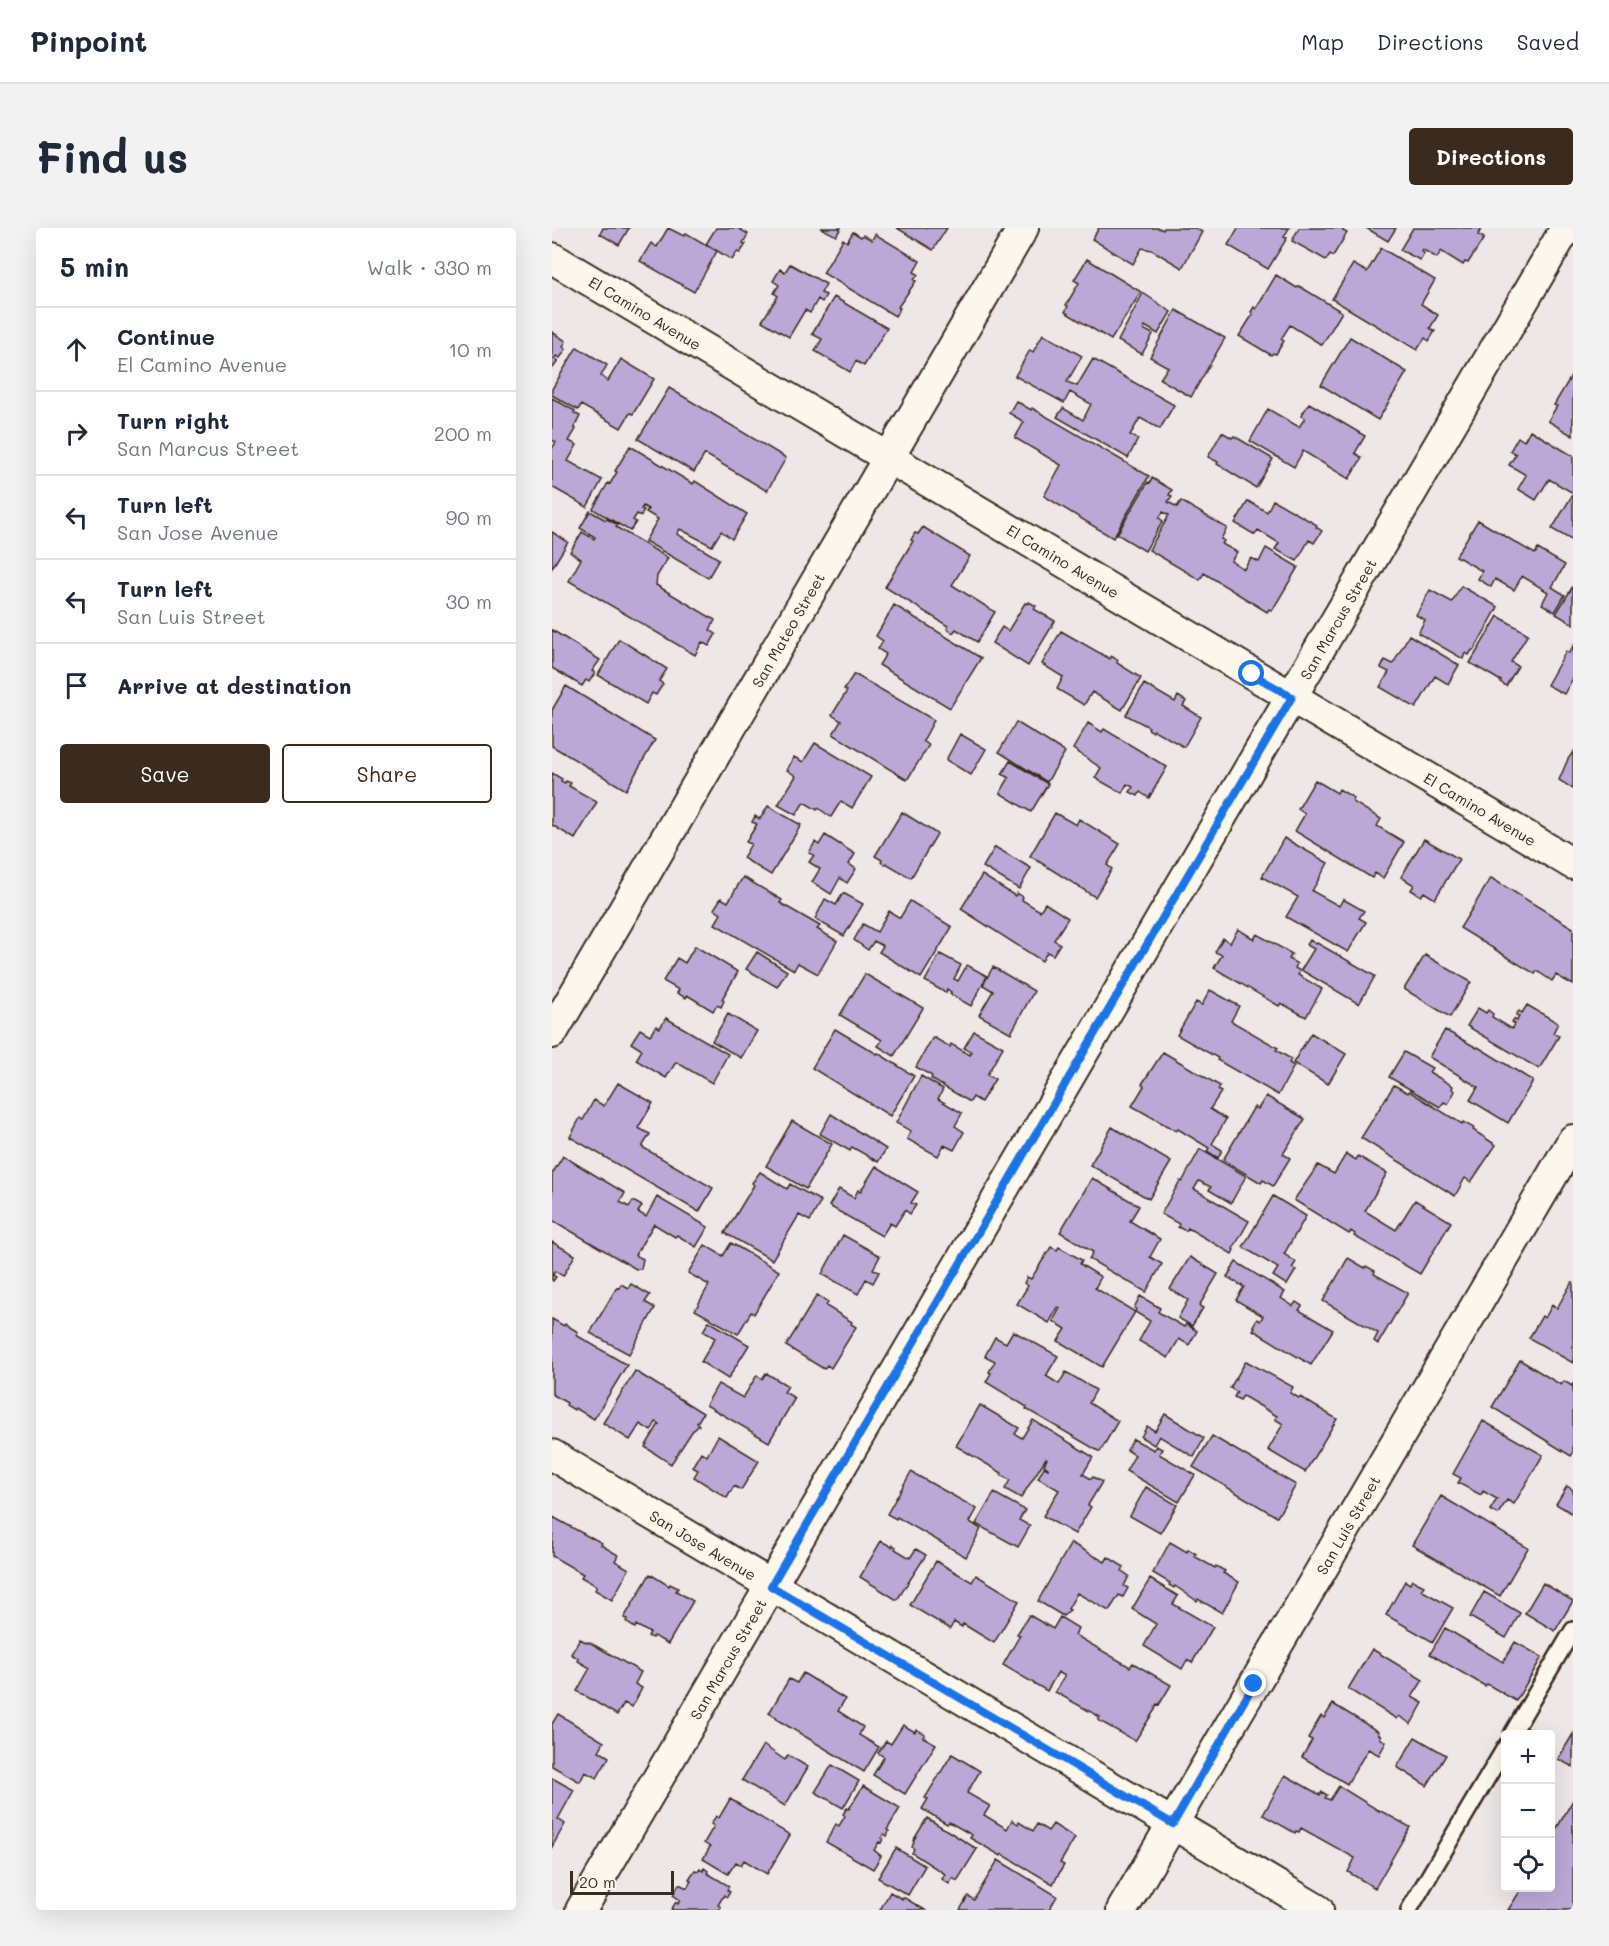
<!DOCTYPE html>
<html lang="en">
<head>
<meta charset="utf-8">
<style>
	:root { --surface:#fff; --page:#f2f2f3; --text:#1f2937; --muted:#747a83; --line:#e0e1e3; --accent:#3b2a1e }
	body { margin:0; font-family:Mali,sans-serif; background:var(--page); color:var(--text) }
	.controls { position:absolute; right:18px; bottom:18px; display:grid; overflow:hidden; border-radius:6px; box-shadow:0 6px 24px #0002 }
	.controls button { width:54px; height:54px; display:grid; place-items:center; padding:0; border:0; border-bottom:2px solid var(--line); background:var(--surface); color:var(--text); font:30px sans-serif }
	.scale { position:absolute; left:18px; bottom:15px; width:104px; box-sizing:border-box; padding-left:6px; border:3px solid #3b2a1e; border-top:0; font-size:16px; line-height:21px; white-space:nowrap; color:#3b2a1e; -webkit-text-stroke:4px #fbf7ec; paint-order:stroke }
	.stop { position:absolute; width:18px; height:18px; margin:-14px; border:4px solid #1a73e8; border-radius:50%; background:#fff }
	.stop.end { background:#1a73e8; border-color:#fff; box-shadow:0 2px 6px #0008 }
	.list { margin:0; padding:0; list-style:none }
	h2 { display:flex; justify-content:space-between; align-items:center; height:78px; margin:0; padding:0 24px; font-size:26px }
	h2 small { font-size:20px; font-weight:400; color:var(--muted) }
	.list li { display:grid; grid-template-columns:39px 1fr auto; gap:18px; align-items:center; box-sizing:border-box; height:84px; padding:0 24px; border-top:2px solid var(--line) }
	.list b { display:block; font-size:22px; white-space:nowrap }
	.list p { margin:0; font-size:20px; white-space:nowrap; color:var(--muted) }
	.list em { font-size:20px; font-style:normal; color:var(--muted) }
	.actions { display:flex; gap:12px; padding:18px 24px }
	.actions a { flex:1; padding:14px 0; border:2px solid var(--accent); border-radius:6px; text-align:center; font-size:21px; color:var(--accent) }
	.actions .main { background:var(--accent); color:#fff }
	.icon { flex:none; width:33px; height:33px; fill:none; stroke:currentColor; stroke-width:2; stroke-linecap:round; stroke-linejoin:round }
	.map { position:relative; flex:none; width:1021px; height:1682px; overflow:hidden; border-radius:6px }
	header { display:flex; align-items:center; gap:36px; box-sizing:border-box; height:84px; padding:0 30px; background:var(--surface); border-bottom:2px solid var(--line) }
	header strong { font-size:28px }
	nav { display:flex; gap:33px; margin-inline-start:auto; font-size:21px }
	.intro { display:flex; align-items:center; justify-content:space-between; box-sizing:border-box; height:144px; padding:0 36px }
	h1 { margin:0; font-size:42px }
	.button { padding:15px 27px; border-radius:6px; background:var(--accent); color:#fff; font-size:21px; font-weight:700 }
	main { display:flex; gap:36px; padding:0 36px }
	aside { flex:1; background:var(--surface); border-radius:6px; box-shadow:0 6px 24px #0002 }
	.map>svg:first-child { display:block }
</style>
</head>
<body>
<header>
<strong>Pinpoint</strong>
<nav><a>Map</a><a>Directions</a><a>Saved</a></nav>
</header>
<div class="intro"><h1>Find us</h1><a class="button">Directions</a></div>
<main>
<aside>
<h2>5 min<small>Walk · 330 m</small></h2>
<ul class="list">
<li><svg class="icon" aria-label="ahead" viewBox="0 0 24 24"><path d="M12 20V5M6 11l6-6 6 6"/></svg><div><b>Continue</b><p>El Camino Avenue</p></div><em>10 m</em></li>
<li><svg class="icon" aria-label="right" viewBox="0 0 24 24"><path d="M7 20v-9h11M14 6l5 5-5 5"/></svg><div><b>Turn right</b><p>San Marcus Street</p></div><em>200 m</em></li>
<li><svg class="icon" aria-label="left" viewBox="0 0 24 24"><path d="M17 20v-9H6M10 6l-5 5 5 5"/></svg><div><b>Turn left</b><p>San Jose Avenue</p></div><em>90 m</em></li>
<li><svg class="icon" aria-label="left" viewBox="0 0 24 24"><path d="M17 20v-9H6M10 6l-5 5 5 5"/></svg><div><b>Turn left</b><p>San Luis Street</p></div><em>30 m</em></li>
<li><svg class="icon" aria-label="arrive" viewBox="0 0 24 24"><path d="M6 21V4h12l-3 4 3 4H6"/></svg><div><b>Arrive at destination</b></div></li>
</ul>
<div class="actions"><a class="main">Save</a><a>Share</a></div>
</aside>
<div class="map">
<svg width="1021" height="1682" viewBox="0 0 1021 1682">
	<rect width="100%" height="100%" fill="#eee7e8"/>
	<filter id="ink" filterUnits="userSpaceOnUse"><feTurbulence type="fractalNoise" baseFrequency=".0167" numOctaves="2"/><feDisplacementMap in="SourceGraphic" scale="12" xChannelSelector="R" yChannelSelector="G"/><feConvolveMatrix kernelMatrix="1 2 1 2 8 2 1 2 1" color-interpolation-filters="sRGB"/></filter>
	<g filter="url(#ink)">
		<path fill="#bba8d7" stroke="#3b2a1e" stroke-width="1.5" d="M51,0H77L67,17L48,6Z
			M116,0L132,8L134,5L165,23L142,64L88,33L99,15L105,19Z
			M164,0H186L196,6L191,15L194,16L188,25L185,24L180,32L154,16Z
			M269,0H289L284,8Z
			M345,0H395L381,22Z
			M547,0H607L611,2L612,0H643L650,4L630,40L600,22L590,20L581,36L540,11Z
			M686,0H737L732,9L735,10L716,41L676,17Z
			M747,0H792L791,3L795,5L781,28L778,26L774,32L740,13Z
			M814,0H844L836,13Z
			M861,0H930L926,7L932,10L916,35L913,34L911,37L889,23L885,30L870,21L869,23L872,25L868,32L848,22Z
			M301,4L309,9L311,7L320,12L323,6L368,33L362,44L366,46L362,52L364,53L346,79L348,80L343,88L271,45L291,11L295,14Z
			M829,20L883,52L869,76L886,87L878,100L883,103L877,113L873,110L865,122L780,71L801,36L815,44Z
			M535,31L589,64L559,112L513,84L516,78L514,77L527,55L522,52Z
			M238,36L274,56L269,65L274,67L270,74L266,71L258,85L253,82L237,109L210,93L226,68L222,65L227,57L221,53L228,41L233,44Z
			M724,47L745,60L747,58L790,84L770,117L738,97L729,111L732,113L724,126L721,125L719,127L687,108L701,86L699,84L702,79L704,81Z
			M591,65L619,84L606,106L593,98L591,101L601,106L590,126L566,113Z
			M282,69L335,100L312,138L304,133L298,144L263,123L270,111L260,106Z
			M624,82L673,110L639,169L608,151L616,139L598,129Z
			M0,104L14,113L11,119L14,121L8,130L4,128L2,131L6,133L1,140L0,139Z
			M491,106L530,128L515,154L525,158L541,131L622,177L608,201L588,190L578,207L586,211L576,230L505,189L511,180L531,192L539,176L518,164L512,175L463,148L478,122L481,124Z
			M798,109L855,144L826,192L769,157Z
			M25,119L55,137L49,148L56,153L69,131L102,151L81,186L78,185L69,200L29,177L26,182L0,167V161Z
			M1021,145V208L996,193L1005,178L1002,177Z
			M117,160L234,230L215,263L153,226L142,244L86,211Z
			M0,170L23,183L22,185L28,188L22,200L24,201L17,213L25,217L16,233L50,252L35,279L0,259V221L4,214L0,212Z
			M464,173L479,182L480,180L597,248L561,310L492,268L509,237L463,210L472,194L457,185Z
			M757,175L813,208L803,225L810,230L797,251L751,223L742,239L698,213L716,181L747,199L753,190L749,188Z
			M978,202L1021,228V265L997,251L984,272L966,261L974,247L957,237L964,226L958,223L966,209L972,213Z
			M670,204L680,210L682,208L721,231L704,260L665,236L666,234L656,229Z
			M78,218L141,256L143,253L195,286L180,311L169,303L160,318L128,301L125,306L167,331L156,350L93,313L106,291L94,284L96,281L91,278L89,281L92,282L89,288L85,286L81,292L84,294L78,303L41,281L56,255L58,256L65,244L63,243Z
			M600,250L620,262L617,267L620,268L616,274L625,279L629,273L675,300L669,311L672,313L670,316L685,324L679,333L692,341L699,330L707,334L714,320L746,339L720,383L717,381L715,384L652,345L648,352L597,322L617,287L611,284L607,290L611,293L593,323L565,306L596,254L598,255Z
			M1021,266V313L1000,301Z
			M721,272L765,297L764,299L770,303L762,315L757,312L745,333L723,321L727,315L706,302L703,307L683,295L696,273L715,284Z
			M38,283L54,292L55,291L66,297L64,299L116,330L105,348L104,357L163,392L158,402L164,406L157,418L150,414L143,427L17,353L29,331L18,324L30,304L42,311L43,309L28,300Z
			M926,292L983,326L986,321L1013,337L1000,359L1013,367L1003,384L990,376L996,364L970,348L962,362L943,351L939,359L926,351L930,343L904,328Z
			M371,299L418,328L400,357L443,384L425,414L404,401L401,405L395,401L396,398L333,359L361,313L359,312L363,305L366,306Z
			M0,304L16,314L0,340Z
			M909,358L946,379L922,422H920L917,427L913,425L911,431L866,405L873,392L864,387L878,362L900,374Z
			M1021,358V396L1004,386Z
			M477,374L484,378L482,381L503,393L476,438L440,415L450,399L456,403L473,375L476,376Z
			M342,377L429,430L398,480L327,437L334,426L326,421L331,413L324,408Z
			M946,388L976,406L959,434L966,438L954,458L948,454L949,453L918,435Z
			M0,402L48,432L40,443L43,445L37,454L34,452L30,458L0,440Z
			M509,403L558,431L559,428L566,432L565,435L589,450L570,482L540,464L532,477L505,461L511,449L490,436Z
			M857,407L907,437L896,456L883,448L864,480L828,459L837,444L829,440L833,432L841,436Z
			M67,411L115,441L107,453L111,456L104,467L100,465L94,476L46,447Z
			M1021,418V450L1012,466L995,457L1014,423L1017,425Z
			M302,446L382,492L371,513L377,517L355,552L281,506L289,493L280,487L295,463L292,461Z
			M592,456L623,474L626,468L634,473L631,478L649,489L632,519L602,502L601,504L596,501L597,499L574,487Z
			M14,458L103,512L74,562L0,518V482Z
			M464,494L513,524L495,554L447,524Z
			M536,495L550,504L552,501L615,539L597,570L588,564L586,568L578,564L581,559L575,556L570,565L543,550L549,540L521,521Z
			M408,506L434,521L419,547L394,532Z
			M263,515L319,549L300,580L289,573L279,589L266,580L265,582L252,574L244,587L226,577L244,548L235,542L242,529L251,534Z
			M1021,524V561L1007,552L1016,531Z
			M458,533L496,556L479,584L448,565L457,550L450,546Z
			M0,545L10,551L9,553L13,555L14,553L19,555L17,558L45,574L23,611L0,597Z
			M763,552L785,565L787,561L802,570L801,574L829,591L825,598L852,614L831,650L823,645L820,650L743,603L753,586L746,581Z
			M216,578L249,597L219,647L191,630L199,616L194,614L205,596L200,594L203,588L208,591Z
			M350,584L385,606L359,650L334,635L333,637L329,634L330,632L323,628Z
			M503,585L524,597L527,591L568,616L555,637L560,641L543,669L478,628Z
			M273,607L303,626L297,636L304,641L295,655L288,650L279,666L260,654L268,641L257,634L262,627L257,625L263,614L267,617Z
			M732,610L776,635L760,663L787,678L791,671L812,683L807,690L814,694L796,724L734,689L746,669L710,649Z
			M872,611L907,631L883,671L872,664L869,668L859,662L862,657L849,649Z
			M443,619L479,640L467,661L431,639Z
			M430,647L463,668L465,665L471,669L470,672L488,683L493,675L516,690L502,712L508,716L501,727L495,724L490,733L409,681Z
			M191,649L230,672L228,675L268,698L265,701L285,713L266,746L246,735L242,742L163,696L169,686L162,681L169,670L176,674Z
			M939,650L1021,700V757L1004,747L1000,753L985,743L983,746L908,700Z
			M291,665L311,676L292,708L263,691L273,671L284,677Z
			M358,673L400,699L369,750L327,724L331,718L322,713L316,722L302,712L311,696L325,704L337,683L348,690Z
			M686,701L702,711L705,706L740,726L737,731L745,736L743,740L748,743L746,747L770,761L754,789L729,775L727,778L662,740L670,727L663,724L671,710L678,715Z
			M758,712L764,716L765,715L823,748L807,776L749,742L762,721L755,717Z
			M143,718L186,744L170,771L172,773L169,779L165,777L161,783L135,767L134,770L125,765L127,762L111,753L125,730L133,735Z
			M205,724L235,743L225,759L194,741Z
			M388,726L409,737L402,751L406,753L415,737L435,748L419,778L398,766L399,764L395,761L394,765L373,753Z
			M873,727L919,754L898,789L852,761Z
			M441,739L482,763L459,805L427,787L441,763L431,757Z
			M313,746L371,780L342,828L326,818L330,812L288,787Z
			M658,762L687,778L679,793L726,820L724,822L739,831L737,835L742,838L726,867L665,832L666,830L625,807L644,774L650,777Z
			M975,777L1006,795L1001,805L1007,808L987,841L915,798L926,780L934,785L936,782L941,786L940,789L960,801L963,796L960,794L962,791L965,793L967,788L964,787L967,783L970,785Z
			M176,786L205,803L189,830L160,813Z
			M114,790L176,826L160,855L124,834L114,850L84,832L90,822L79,815L88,801L98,807L104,798L108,800Z
			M283,801L325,826L326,825L362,848L338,888L260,840Z
			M893,802L925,820L926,819L981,853L956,895L918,872L926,859L877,829Z
			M422,803L451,819L435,847L443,851L429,874L421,869L418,874L379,851L380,848L364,839L381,809L398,819L399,816L418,827L420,824L412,820Z
			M759,805L794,826L776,856L741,835Z
			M611,824L668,858L666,862L669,864L658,881L674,891L660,916L670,922L666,930L655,923L657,920L626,901L624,903L580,878L592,858L590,856Z
			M852,824L880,840L877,844L901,858L900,861L903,863L896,876L892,874L888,879L837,849Z
			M369,848L391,861L386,871L410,885L403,898L412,904L402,922L392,917L386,928L355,911L359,903L344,895Z
			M66,855L101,875L86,900L98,906L90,919L161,960L147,984L18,909L28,890L31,892L42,872L52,878Z
			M842,857L856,865L857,863L910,896L911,894L922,900L921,902L944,917L919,954L913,950L903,968L809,910Z
			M714,868L753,891L731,926L738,930L721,958L711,952L709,955L671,932L702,879L706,881Z
			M279,886L334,921L326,934L300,919L298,923L268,906Z
			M240,893L280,916L254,961L214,938Z
			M560,899L619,934L597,971L538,937Z
			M648,921L694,948L679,975L657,962L659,959L647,953L642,961L697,993L681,1021L682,1022L680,1026L636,1000L634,1003L626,999L627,996L609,986L628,953L630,954Z
			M794,926L804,932L806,928L835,945L813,983L844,1002L863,972L899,994L868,1046L802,1008L803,1006L799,1003L797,1006L742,972L766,937L782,946Z
			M11,928L73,965L68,974L77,979L81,973L90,978L86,984L94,989L105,969L156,999L144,1019L125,1007L123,1009L102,996L83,1027L91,1031L89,1041H84L0,992V946Z
			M324,938L366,964L359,975L364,977L358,986L353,982L343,998L338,995L330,1008L277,978L287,961L302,970L306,962L308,964Z
			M208,944L235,961L238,956L269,973L258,993L247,987L220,1032L173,1005L202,957L200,955Z
			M540,950L587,978L578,993L608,1011L598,1029L610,1036L594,1064L537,1031L541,1024L508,1004Z
			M721,968L754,988L732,1026L744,1034L740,1040L744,1042L735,1057L721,1048L726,1040L691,1019Z
			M291,1007L328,1028L321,1041L327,1044L321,1055L314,1051L306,1066L270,1046Z
			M0,1014L23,1027L11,1048L3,1043L1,1047L4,1049L1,1053L0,1052Z
			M179,1015L227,1043L202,1086L199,1084L186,1106L143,1082L157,1057L136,1045L153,1017L171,1028Z
			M499,1019L505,1022L507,1019L530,1032L528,1036L549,1049L543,1060L583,1084L550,1139L506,1113L514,1101L501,1093L508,1080L506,1079L497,1095L465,1076L476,1058L472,1055L475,1049L479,1051Z
			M638,1029L666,1046L647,1078L651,1080L640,1098L626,1090L636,1072L618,1061Z
			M796,1030L813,1040L814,1038L823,1043L822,1046L856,1065L826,1116L822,1113L826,1105L771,1073Z
			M684,1034L733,1064L729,1070L741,1078L744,1074L750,1078L747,1082L781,1102L759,1137L701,1102L703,1099L701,1098L705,1091L708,1093L711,1088L684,1072L692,1059L675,1049Z
			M1020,1054H1021V1135L977,1110L990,1088L993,1090L1000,1077L1005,1080Z
			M69,1056L76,1060L79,1056L98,1067L93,1074L103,1080L77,1126L38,1105L65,1059L67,1060Z
			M265,1067L276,1074L274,1078L300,1094L299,1096L304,1099L279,1140L275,1137L272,1141L234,1118Z
			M588,1068L608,1080L606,1084L632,1099L634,1096L645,1103L637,1117L627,1111L616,1130L587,1113L598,1093L583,1084L584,1081L582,1080Z
			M0,1091L12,1098L13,1096L26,1104L24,1107L75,1137L42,1191L23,1180L22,1182L14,1177L15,1175L0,1166Z
			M157,1093L197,1117L176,1151L149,1134L163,1110L151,1103Z
			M461,1103L506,1128L494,1148L507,1156L514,1144L544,1162L537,1175L566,1193L548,1224L474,1181L475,1179L434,1154L439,1145L437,1144L443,1133L433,1128L443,1109L454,1115Z
			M968,1132L1009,1157L1012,1153L1020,1158L1021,1155V1225L1019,1228L940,1179Z
			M694,1133L741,1159L738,1165L747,1170L748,1169L785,1191L753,1244L716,1222L731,1196L723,1191L725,1188L691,1168L688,1172L682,1169L685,1164L678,1160Z
			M83,1143L151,1185L145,1195L147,1197L142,1202H141L119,1236L93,1219L107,1196L104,1194L99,1203L88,1196L78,1212L51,1195Z
			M214,1145L236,1158L232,1164L243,1170L217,1214L154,1177L166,1156L191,1170L205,1147L210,1151Z
			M428,1177L467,1200L463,1206L470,1210L481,1192L541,1229L531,1246L539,1251L541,1249L550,1254L536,1277L539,1279L523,1306L491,1288L507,1262L486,1250L492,1239L496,1241V1240L492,1237L495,1231L494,1230L469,1270L453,1261L458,1252L449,1247L450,1245L404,1218Z
			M613,1186L652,1210L642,1229L607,1208L602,1217L589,1209L595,1198L603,1203Z
			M931,1193L991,1227L962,1276L955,1272L946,1286L938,1282L945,1271L931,1263L929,1267L906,1255L909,1250L901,1246Z
			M166,1208L207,1233L189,1262L182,1258L175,1270L142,1249L146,1242L140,1239L149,1224L155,1228Z
			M660,1208L744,1257L725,1289L641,1239Z
			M581,1211L602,1222L604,1218L610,1221L607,1226L643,1247L627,1274L574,1243L583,1227L575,1222Z
			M359,1244L425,1281L418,1294L429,1301L414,1329L345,1289L344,1291L335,1286Z
			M1015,1258L1021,1262V1286L1004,1276Z
			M594,1259L625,1277L608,1305L578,1288Z
			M442,1265L473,1282L467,1292L478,1298L466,1319L424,1296Z
			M889,1268L976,1320L948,1368L860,1317Z
			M1,1289L39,1310V1309L50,1315L49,1317L66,1327L63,1333L77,1341L60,1372L43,1362L45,1358L29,1349L31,1346L0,1328Z
			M329,1313L340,1319L341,1317L344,1319L343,1321L358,1330L364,1321L374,1327L345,1372L308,1349Z
			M618,1314L635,1324L636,1321L644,1326L642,1328L663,1340L664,1338L673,1343L671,1345L687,1354L670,1385L646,1371L645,1373L623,1358L622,1360L617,1357L618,1355L601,1345Z
			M519,1315L553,1334L556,1329L572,1339L570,1343L577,1348L572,1358L576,1360L571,1369L567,1367L557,1383L525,1365L516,1381L518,1382L511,1388L486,1373Z
			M384,1333L420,1354L424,1347L467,1373L442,1415L411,1396L410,1399L402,1394L398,1401L358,1377Z
			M98,1346L117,1358L118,1356L126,1360L124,1363L141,1373L116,1416L102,1408L100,1410L96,1408L98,1405L84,1397L83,1400L74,1394L75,1391L72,1390Z
			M598,1351L626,1368L621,1376L661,1399L640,1435L635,1432L630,1441L592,1418L604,1396L580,1381Z
			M860,1352L872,1358L869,1362L901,1380L881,1414L834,1387L853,1353L858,1356Z
			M991,1355L1021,1373L1003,1403L973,1385Z
			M932,1364L968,1385L954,1410L918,1389Z
			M477,1387L501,1401L508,1389L526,1400L523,1407L578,1439L581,1435L619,1457L607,1477L605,1476L603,1479L604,1480L583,1513L546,1492L548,1489L503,1464L513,1448L506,1444L495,1463L451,1437L468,1407L465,1406Z
			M893,1400L951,1434L963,1414L990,1429L964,1473L935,1456L933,1458L878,1426Z
			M28,1411L36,1415L37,1414L89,1444L83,1456L90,1460L80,1479L72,1475L65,1487L25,1463L38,1440L26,1433L27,1431L19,1426Z
			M820,1421L871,1452L860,1469L871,1475L859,1496L847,1488L845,1491L796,1461Z
			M251,1445L293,1471L286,1483L311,1499L307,1507L327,1519L312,1544L224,1491L225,1490L217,1485L237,1451L245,1455Z
			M781,1476L827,1504L826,1506L829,1508L828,1510L834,1514L827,1527L816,1521L795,1556L750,1529L760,1512L756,1510L769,1488L772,1490Z
			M6,1486L52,1514L47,1523L57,1529L45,1550L33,1544L28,1554L0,1538V1496Z
			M351,1497L363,1504L364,1501L373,1506L371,1509L384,1516L353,1566L321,1547L332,1529L326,1525L334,1513L339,1516Z
			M1021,1506V1539L1006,1531Z
			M863,1509L894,1527L875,1558L845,1539Z
			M211,1517L233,1532L236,1527L256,1539L233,1578L190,1552Z
			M400,1526L428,1543L415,1565L438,1578L432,1587L455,1601L460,1592L466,1596L467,1594L481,1603L485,1596L496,1603L501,1596L523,1610L508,1635L512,1637L501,1656L450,1626L449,1628L418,1610L420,1607L397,1594L395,1596L370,1581L376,1571L373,1570Z
			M280,1537L307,1553L291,1580L263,1564Z
			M733,1547L768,1567L770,1564L775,1567L773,1570L778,1572L787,1558L827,1583V1582L858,1599L823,1660L796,1644L803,1630L749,1600L747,1604L744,1603L743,1605L711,1587Z
			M0,1550L22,1562L6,1591L13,1596L0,1619Z
			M311,1558L348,1580L335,1602L337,1603L335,1608L332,1606L329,1610L331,1611L329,1615L327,1614L322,1622L329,1628L321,1641L274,1614L284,1596L287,1598L293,1588L291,1586L295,1580L297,1581Z
			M178,1571L238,1607L215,1646L192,1632L189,1637L184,1634L176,1646L151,1631L158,1619L152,1615L162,1598L159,1596L164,1588L167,1590Z
			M1021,1572V1682H956L970,1660H999V1610Z
			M375,1590L425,1621L405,1653L401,1650L397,1656L390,1651L393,1646L360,1625L362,1621L360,1619L362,1614L361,1613Z
			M344,1620L373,1638L356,1667L326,1650Z
			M446,1632L505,1668L497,1682H408L416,1668L422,1672Z
			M148,1640L151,1643L152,1640L156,1643L155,1645L177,1658L175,1662L178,1664L175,1669L172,1667L166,1677L169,1679L167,1682H119L124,1674L126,1676L128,1672L121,1667L127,1656L135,1660L139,1653L137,1651L143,1642L146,1643Z
			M338,1664L350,1671L351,1669L373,1682H328Z"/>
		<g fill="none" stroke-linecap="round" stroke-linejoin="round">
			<g stroke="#3b2a1e" stroke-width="20">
				<path id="service" d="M960,1506L1021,1402
					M857,1682L954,1518"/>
			</g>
			<g stroke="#3b2a1e" stroke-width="34">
				<path id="minor" d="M0,30L1021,636
					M0,805L471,0
					M0,1227L766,1682
					M29,1682L1014,0
					M570,1682L1021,912"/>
			</g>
			<use href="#service" stroke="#fbf7ec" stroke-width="15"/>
			<use href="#minor" stroke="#fbf7ec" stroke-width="30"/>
		</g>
	</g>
	<g fill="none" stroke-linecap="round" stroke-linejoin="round" filter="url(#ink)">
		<path stroke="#1a73e8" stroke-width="8" d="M700,446L740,469L219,1358L621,1596L702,1456"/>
	</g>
	<g text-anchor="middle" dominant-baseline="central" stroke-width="4.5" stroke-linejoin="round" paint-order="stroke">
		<g font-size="15" fill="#3b2a1e" stroke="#fbf7ec">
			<text transform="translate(93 85) rotate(31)">El Camino Avenue</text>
			<text transform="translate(511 333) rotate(31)">El Camino Avenue</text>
			<text transform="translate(786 391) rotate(-60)">San Marcus Street</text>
			<text transform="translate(236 402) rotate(-60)">San Mateo Street</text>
			<text transform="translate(928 581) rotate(31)">El Camino Avenue</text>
			<text transform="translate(796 1297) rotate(-60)">San Luis Street</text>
			<text transform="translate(151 1317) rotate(31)">San Jose Avenue</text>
			<text transform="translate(176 1431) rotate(-60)">San Marcus Street</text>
		</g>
	</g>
</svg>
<div class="controls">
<button>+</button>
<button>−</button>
<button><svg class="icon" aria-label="locate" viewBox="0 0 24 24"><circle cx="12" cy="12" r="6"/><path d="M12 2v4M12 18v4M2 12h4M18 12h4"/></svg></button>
</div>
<div class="scale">20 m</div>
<div class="stop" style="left:700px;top:446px"></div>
<div class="stop end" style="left:702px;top:1456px"></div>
</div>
</main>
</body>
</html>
